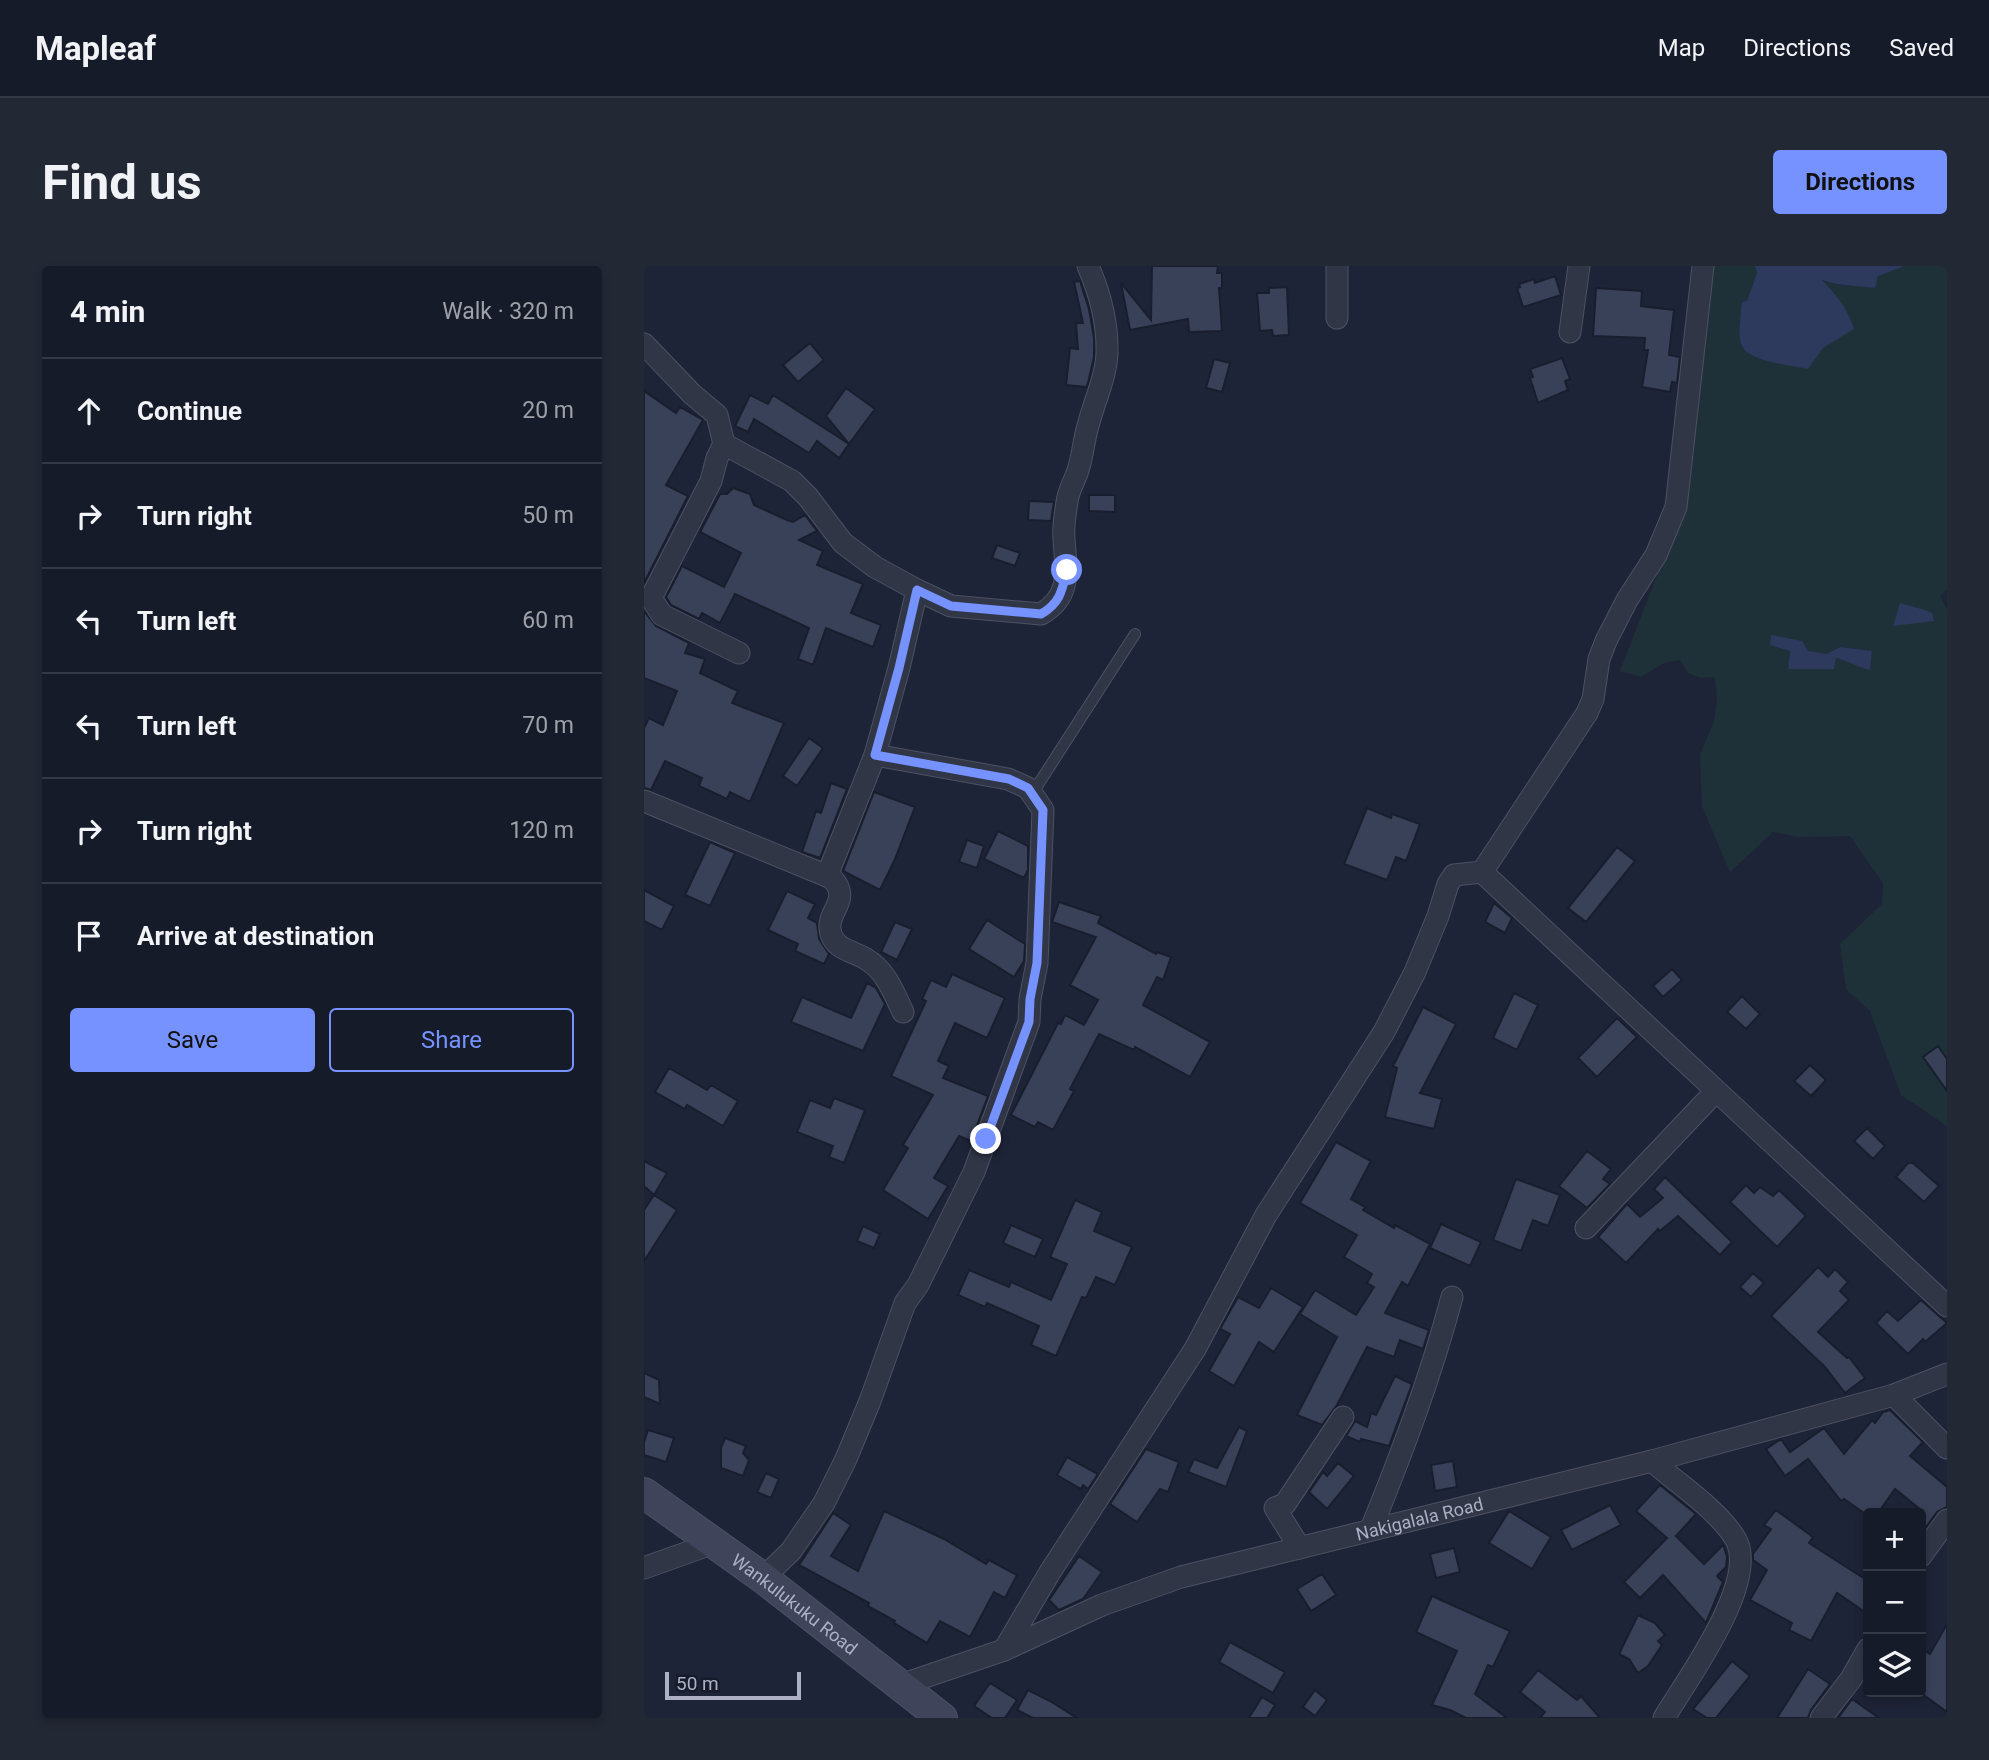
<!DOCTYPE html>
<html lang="en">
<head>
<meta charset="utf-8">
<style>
	:root { --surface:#161b29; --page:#232835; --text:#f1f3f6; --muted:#9ea1a8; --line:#353946; --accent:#7592ff }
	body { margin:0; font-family:Roboto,sans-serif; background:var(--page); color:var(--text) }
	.controls { position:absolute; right:21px; bottom:21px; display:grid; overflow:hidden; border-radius:7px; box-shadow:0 4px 10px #0003 }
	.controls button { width:63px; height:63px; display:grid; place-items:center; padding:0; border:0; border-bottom:2px solid var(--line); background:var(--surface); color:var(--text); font:35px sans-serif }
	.scale { position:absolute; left:21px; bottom:18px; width:136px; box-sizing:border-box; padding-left:7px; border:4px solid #abb0c5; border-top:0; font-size:19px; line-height:24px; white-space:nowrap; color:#abb0c5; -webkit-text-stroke:5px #171c2c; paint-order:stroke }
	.stop { position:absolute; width:21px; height:21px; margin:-16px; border:5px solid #7592ff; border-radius:50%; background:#fff }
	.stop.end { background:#7592ff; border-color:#fff; box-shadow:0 2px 7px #0008 }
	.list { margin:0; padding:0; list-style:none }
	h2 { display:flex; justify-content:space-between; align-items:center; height:91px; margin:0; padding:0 28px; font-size:30px }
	h2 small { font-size:23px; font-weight:400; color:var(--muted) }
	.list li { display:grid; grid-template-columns:46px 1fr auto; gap:21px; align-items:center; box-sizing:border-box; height:105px; padding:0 28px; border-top:2px solid var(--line) }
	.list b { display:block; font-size:26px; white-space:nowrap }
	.list em { font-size:23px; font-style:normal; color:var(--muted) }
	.actions { display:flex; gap:14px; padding:21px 28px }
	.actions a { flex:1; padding:16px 0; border:2px solid var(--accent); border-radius:7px; text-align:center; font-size:24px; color:var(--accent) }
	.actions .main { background:var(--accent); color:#111 }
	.icon { flex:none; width:38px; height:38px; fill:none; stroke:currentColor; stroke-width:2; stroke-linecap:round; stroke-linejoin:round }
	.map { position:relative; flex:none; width:1303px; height:1452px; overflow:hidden; border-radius:7px }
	header { display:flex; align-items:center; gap:42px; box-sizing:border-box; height:98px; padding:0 35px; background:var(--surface); border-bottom:2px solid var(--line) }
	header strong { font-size:33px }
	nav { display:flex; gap:38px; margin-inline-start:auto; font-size:24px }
	.intro { display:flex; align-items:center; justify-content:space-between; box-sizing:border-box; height:168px; padding:0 42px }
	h1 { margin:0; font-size:49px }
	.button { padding:18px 32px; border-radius:7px; background:var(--accent); color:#111; font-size:24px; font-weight:700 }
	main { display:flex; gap:42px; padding:0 42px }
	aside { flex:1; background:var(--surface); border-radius:7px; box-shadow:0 4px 10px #0003 }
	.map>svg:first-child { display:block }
</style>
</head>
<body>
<header>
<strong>Mapleaf</strong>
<nav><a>Map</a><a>Directions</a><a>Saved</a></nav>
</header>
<div class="intro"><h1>Find us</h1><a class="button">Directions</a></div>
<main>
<aside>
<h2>4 min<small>Walk · 320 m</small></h2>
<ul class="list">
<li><svg class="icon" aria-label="ahead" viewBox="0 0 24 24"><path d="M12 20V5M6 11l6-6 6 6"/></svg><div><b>Continue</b></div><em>20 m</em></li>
<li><svg class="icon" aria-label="right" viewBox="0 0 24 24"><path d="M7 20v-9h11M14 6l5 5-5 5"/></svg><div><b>Turn right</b></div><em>50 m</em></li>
<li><svg class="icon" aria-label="left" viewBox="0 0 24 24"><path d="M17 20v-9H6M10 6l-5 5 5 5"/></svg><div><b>Turn left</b></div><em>60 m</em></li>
<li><svg class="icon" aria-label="left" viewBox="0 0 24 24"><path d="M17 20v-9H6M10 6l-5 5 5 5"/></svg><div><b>Turn left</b></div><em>70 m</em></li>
<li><svg class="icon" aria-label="right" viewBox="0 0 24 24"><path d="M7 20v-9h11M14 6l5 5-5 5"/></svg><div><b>Turn right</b></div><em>120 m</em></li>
<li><svg class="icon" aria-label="arrive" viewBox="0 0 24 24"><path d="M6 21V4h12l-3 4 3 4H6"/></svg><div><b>Arrive at destination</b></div></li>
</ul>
<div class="actions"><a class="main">Save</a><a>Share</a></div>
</aside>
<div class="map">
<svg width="1303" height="1452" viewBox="0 0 1303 1452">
	<rect width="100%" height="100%" fill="#1e2437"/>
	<path fill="#1f3138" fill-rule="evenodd" d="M1063,0H1111L1113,7L1103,35L1179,82L1209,63C1202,41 1193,28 1176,13L1192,18L1231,22L1233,10L1261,0H1303V324L1296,330L1303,343V860L1257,829L1226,745L1202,723L1196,678L1238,638L1239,617L1206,570L1156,571L1129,566L1086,606L1058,540L1056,488L1070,456L1073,433L1071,411L1057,412L1044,407L1036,394L1020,397L997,411L976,405L1044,230ZM1196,381L1228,386L1226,403L1207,395L1191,392L1190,403L1144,402L1146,385L1182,388Z"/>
	<path fill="#2d395d" d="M1111,0H1261L1234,10L1231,22L1192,18L1178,14C1193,30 1203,41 1210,63L1179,82L1164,103C1147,99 1106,96 1098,80C1093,69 1097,49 1098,36L1103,35L1113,7Z
		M1256,337C1267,341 1279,342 1288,347L1290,355L1249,360Z
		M1127,369L1158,375L1164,385L1182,388L1196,381L1228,385L1226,404C1213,401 1205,395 1192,392L1190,403H1144L1146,385L1126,379Z"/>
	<path fill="#394158" stroke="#191e2e" stroke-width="2" d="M508,0H574L573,7H578V22H575L578,65L545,66L544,53L486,64L477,17L507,54Z
		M911,10L917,29L879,41L873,22L876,21L875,18L890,13L891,17Z
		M436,15L445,43L450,72V91L443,121L422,119L426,82L434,83L432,57H439L430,16Z
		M643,21L645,69L629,70L628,64L616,65L613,27H625V22Z
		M952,22L998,25L997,40L1030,44L1025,89L1036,91L1033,117L1028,116L1026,126L998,121L1004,84H1000L1001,72L949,70Z
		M166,77L180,94L154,116L139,99Z
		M918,92L926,113L921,115L924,124L894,137L886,112L889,111L886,103Z
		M570,93L586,97L578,126L562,122Z
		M202,122L231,143L205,178L182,150Z
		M0,125L32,147L36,141L59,154L22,219L44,230L0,317Z
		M106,129L124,138L129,129L205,178L195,192L173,175L165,187L110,153L104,166L91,160Z
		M89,222L106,228L110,239L143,254L149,256L161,249L173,265L155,274L179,285L173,299L219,318L207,347L237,359L229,381L182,362L169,399L154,393L165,362L91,328L76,357L58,347L55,353L27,339L22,331L38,300L80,321L97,287L56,266L76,228H83Z
		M445,229H471V246L445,245Z
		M385,235L410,236L407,255L384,254Z
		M353,279L376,287L371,300L348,292Z
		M0,345L12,360L45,377L41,387L61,393L56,407L94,425L88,437L140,457L106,536L86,526L83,533L55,520L58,512L21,495L7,524L0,522V462L5,452L19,459L33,425L0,412Z
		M165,472L179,482L153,520L139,510Z
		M187,517L203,523L176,592L158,586L172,545L177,547Z
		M230,526L271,541L251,593L236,624L199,605Z
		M723,542L747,552L748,548L776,558L762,595L752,591L743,614L700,598Z
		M354,565L384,580V604L380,612L340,593Z
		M323,574L340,580L333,602L315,596Z
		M66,576L91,587L66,640L41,629Z
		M973,581L991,595L942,656L924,642Z
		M0,624L30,640L18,664L0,655Z
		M143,625L171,638L164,652L173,657L175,673L185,688L180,698L151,685L154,678L124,664Z
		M415,636L457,650L454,657L512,688L513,686L527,691L519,714L513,711L499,739L566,776L546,811L491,781L490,784L455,768L426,823L430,825L409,864L394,856L391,861L367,849L414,757L417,758L421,749L440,759L454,734L426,719L452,671L408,656Z
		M850,637L868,652L861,667L841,656Z
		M343,654L381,678L380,695L370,711L325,683Z
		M251,656L268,663L253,694L237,686Z
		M1028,703L1038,714L1019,731L1009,720Z
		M308,708L361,732L343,772L311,757L294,795L305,800L299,812L344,830L327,875L315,870L290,912L304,920L284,953L239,924L264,882L259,879L289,829L247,810L282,735L278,733L287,714L302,721Z
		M223,717L232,722L241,738L219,785L147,756L158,731L207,752Z
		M870,727L894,739L873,784L849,772Z
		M1098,730L1116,748L1102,763L1083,746Z
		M779,741L812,758L776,827L798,833L790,863L741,851L753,802L749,800Z
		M973,752L993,771L953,811L934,792Z
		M1294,780L1303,793V825L1279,791Z
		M1166,799L1182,814L1167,830L1150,815Z
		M25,802L63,824L67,819L94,835L79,860L43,839L41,843L11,826Z
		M190,832L221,844L200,897L185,891L189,880L153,866L166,834L186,842Z
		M1223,862L1241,880L1229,893L1210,875Z
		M692,876L727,895L707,933L721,941L719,944L750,962L751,959L786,978L764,1020L758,1016L741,1047L785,1064L779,1083L756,1074L750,1091L723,1081L693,1139L678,1159L653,1149L693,1071L656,1048L671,1024L712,1049L730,1021L723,1017L728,1008L700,991L713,969L656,937Z
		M943,885L967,903L959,913L966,918L943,942L915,920Z
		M0,895L23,907L10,929L33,944L0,995V944L10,929L0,920Z
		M1264,897H1269L1295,920L1280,936L1252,911Z
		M1021,911L1088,976L1076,989L1034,950L1016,965L1014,963L982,997L954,971L983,938L996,951L1019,932L1010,923Z
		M872,913L916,929L904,960L889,954L877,985L849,974Z
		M1102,919L1110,927L1116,921L1129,930L1135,924L1162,950L1133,981L1086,936Z
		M431,934L458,946L450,965L488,981L471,1019L452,1011L442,1032L438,1031L412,1090L387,1079L395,1060L343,1037L341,1041L314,1029L325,1004L365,1021L367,1016L407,1034L423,998L406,991Z
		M797,958L837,976L826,1000L786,982Z
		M367,959L399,973L391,991L359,977Z
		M219,960L236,968L230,982L213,975Z
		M1174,1001L1184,1011L1191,1003L1204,1016L1196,1025L1205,1034L1174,1066L1203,1092L1205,1091L1221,1112L1201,1127L1181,1101L1127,1050Z
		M1109,1007L1120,1017L1107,1031L1096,1021Z
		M627,1022L659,1041L630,1086L615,1076L590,1120L565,1105L586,1068L576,1063L594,1031L615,1042Z
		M1277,1034L1303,1057L1281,1076L1279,1073L1264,1088L1232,1057L1243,1045L1254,1055Z
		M0,1107L15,1114L16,1138L0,1131Z
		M751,1110L768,1118L745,1180L717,1173L716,1176L702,1170L711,1155L723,1161L727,1147L732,1149Z
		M1246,1144L1279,1176L1266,1190L1303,1221V1241L1293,1246L1277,1268V1244L1251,1223L1234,1247H1220L1200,1233L1197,1235L1164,1193L1141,1210L1122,1183L1137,1173L1146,1186L1180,1162L1200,1188L1228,1154L1231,1157L1239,1146Z
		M595,1161L603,1165L582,1221L544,1206L550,1193L573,1202Z
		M4,1164L30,1172L22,1196L0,1189V1176Z
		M81,1172L102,1180L99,1187L105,1194L99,1210L77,1202V1182Z
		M502,1183L535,1196L524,1226L516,1223L493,1256L466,1238Z
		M423,1191L454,1208L444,1223L439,1219L437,1223L413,1209Z
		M809,1195L813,1221L791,1225L787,1199Z
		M694,1197L710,1210L683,1243L665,1226L679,1206L683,1210Z
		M122,1207L135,1213L127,1232L113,1226Z
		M1016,1219L1052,1248L1032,1270L1060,1298L1079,1279L1080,1281L1083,1291L1082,1301L1073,1310L1079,1316L1062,1357L1019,1309L996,1332L980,1316L1023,1272L992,1245Z
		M966,1239L977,1259L928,1284L917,1264Z
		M1132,1244L1169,1271L1165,1277L1224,1315V1348L1193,1327L1167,1375L1145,1364L1148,1357L1106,1334L1123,1304L1109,1294V1288L1127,1263L1120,1259Z
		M240,1245L300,1273L342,1298L345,1294L373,1309L361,1332L350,1326L326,1371L296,1355L283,1377L250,1357L251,1355L224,1340L225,1337L155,1299L189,1247L207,1259L187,1290L214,1305Z
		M865,1245L907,1271L888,1303L845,1277Z
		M810,1282L816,1306L792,1312L786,1288Z
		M435,1290L458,1306L439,1333L415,1344L405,1334Z
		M678,1308L692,1329L667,1345L653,1323Z
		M788,1330L866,1365L849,1401L844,1399L831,1428L863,1452H822L806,1444L788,1439L813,1385L772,1366Z
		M994,1349L1011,1357L1021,1369L1014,1375L1018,1379L1004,1400L994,1407L985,1393L975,1388Z
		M1303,1358V1446L1277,1427V1383L1286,1388Z
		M586,1376L641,1406L629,1427L575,1396Z
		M1088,1395L1106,1410L1072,1452H1063L1049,1443Z
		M1164,1403L1186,1418L1167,1444L1164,1452H1133Z
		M894,1404L933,1434L937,1430L956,1452H896L901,1446L876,1426Z
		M346,1417L373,1434L361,1452H348L330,1440Z
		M384,1424L406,1435L433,1452H389L373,1444Z
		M671,1424L683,1434L671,1450L659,1441Z
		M618,1431L631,1439L623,1452H605Z
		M1208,1433L1235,1452H1194Z"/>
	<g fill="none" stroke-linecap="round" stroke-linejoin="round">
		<g stroke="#4c5163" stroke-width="12">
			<path id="service" d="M388,528L491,368"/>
		</g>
		<g stroke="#4c5163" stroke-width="23">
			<g id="minor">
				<path d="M693,0V52"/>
				<path d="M926,66L935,0"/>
				<path d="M0,78L48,128L73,149L80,178"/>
				<path d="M273,324L307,340L397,348C428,330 422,305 420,273C419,262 421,248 423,236C424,224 432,213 435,201C439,187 440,173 444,160C450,135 464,108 463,82C463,54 455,25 444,0"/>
				<path d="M95,387L18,349L7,332L67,215L73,192L80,178L148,215L164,231L199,277L231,301L273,324L255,402L231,489L183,610"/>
				<path d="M0,535L188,612C209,636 180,645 187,668C191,683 211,686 222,693C242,705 249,725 259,746"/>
				<path d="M838,606L1303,1040"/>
				<path d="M942,962L1072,825"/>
				<path d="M1250,1129L1303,1182"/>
				<path d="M1008,1195C1034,1218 1073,1243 1091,1272C1117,1314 1042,1415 1020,1452"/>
				<path d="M727,1263C759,1184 786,1113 808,1031"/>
				<path d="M656,1282L631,1242L641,1238L699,1151"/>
				<path d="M1277,1290L1303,1254"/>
				<path d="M0,1302L70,1277"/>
				<path d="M119,1312L147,1285L180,1237L202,1193L226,1135L261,1037L274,1019L330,906L385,756L386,733L393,697L399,544L384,522L364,513L231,489"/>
				<path d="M360,1384L406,1306L551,1083L622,949L740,766L771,706L794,650L804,618L810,609L838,606L943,447L949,433L955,393L962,375L983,334L1012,289L1032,241L1059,0"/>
				<path id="s1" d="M257,1419L360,1384L458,1339L537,1311L1008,1195L1250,1129L1303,1108"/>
				<path d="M1177,1452L1207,1413L1224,1383"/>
			</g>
		</g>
		<g stroke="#4c5163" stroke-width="32">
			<g id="secondary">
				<path id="s2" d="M0,1227L119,1312L298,1452"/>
			</g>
		</g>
		<use href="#service" stroke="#313647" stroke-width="10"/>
		<use href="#minor" stroke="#313647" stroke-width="21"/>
		<use href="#secondary" stroke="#3f445b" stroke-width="30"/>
	</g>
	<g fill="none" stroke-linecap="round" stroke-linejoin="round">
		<path stroke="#7592ff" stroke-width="9" d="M342,873L385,756L386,733L393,697L399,544L384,522L365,513L231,489L255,402L273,324L307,340L397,348C416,337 418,325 423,304"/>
	</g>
	<g text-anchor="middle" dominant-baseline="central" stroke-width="7" stroke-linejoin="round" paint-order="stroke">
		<g font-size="18" fill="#abb0c5" stroke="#171c2c">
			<text stroke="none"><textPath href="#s1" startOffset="546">Nakigalala Road</textPath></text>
			<text stroke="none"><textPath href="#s2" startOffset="187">Wankulukuku Road</textPath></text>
		</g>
	</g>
</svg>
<div class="controls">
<button>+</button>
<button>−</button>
<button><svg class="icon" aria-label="layers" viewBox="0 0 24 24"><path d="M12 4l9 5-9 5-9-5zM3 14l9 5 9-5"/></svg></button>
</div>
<div class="scale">50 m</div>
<div class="stop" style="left:423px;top:304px"></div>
<div class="stop end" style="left:342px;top:873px"></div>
</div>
</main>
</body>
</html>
